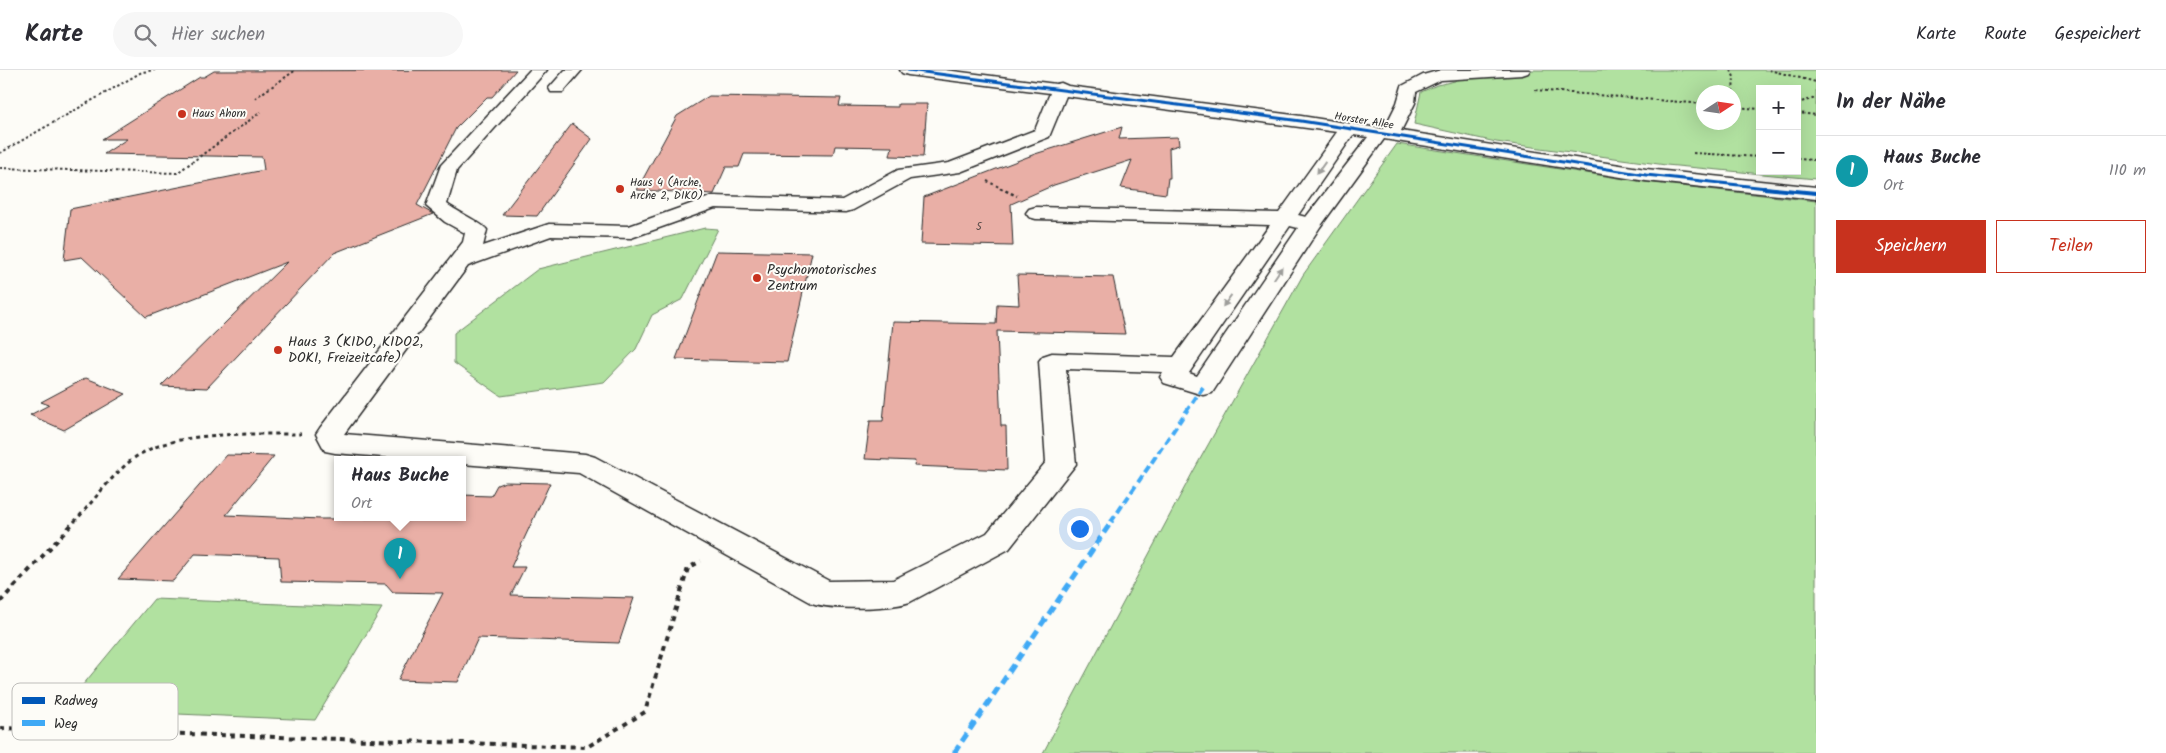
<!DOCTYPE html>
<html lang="de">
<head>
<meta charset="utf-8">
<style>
	:root { --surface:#fff; --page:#f7f7f7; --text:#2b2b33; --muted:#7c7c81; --line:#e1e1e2; --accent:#c8321e }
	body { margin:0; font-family:Kalam,sans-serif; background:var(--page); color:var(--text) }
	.controls { position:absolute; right:15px; top:15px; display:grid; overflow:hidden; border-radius:0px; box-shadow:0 5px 20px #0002 }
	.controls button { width:45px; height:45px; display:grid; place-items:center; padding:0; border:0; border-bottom:1px solid var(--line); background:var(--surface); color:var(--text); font:25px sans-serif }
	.compass { position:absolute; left:1696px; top:15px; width:45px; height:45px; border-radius:50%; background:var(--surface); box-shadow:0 5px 20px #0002; rotate:78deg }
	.you { position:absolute; left:1079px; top:458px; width:18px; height:18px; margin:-12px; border:4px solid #fff; border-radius:50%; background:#1a73e8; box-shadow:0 0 0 8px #1a73e833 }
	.badge { display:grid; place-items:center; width:32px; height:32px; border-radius:50%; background:var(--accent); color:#fff; font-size:16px; font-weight:700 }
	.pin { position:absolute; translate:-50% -41px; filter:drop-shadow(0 1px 2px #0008) }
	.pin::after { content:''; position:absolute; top:26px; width:18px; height:15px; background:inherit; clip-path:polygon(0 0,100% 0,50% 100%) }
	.popup { position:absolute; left:334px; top:386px; width:132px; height:65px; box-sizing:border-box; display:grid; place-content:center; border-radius:0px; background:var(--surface); filter:drop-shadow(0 1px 4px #0005); font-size:16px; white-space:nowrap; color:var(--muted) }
	.popup b { font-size:19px; color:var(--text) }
	.popup::after { content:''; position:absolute; left:50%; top:100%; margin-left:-10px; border:10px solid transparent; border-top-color:var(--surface) }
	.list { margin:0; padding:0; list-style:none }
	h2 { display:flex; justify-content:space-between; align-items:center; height:65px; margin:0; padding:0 20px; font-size:21px }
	h2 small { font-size:16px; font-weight:400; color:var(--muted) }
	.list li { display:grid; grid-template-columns:32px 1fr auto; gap:15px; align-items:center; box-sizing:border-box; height:70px; padding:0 20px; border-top:1px solid var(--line) }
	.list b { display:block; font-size:19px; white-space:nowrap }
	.list p { margin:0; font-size:16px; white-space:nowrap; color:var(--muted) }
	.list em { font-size:16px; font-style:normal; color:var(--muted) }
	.actions { display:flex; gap:10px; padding:15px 20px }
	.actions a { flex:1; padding:11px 0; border:1px solid var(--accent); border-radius:0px; text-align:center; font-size:18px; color:var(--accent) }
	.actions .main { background:var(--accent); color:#fff }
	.icon { flex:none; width:28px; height:28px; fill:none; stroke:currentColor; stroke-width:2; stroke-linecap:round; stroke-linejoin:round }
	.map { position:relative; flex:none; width:1816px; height:683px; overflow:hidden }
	header { display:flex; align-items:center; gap:30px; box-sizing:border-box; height:70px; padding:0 25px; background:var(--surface); border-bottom:1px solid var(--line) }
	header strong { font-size:24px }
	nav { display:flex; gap:28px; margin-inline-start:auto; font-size:18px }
	.search { width:350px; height:45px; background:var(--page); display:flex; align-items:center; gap:12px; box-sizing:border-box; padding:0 18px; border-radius:28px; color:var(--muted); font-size:19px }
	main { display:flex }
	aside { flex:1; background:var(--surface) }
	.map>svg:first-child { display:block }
</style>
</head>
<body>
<header>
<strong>Karte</strong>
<div class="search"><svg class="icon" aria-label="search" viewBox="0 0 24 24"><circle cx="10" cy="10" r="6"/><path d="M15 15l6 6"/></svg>Hier suchen</div>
<nav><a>Karte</a><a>Route</a><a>Gespeichert</a></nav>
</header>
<main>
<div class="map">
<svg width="1816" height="683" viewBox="0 0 1816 683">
	<rect width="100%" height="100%" fill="#fdfcf7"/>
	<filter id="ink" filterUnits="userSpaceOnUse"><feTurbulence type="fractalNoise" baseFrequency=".02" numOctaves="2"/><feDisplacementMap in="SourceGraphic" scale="10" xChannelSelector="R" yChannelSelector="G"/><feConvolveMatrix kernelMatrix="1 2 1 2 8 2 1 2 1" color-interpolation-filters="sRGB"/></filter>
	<g filter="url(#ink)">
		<path fill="#b1e1a0" stroke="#6e8666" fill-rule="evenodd" d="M1460,0H1816V109L1666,95L1496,72L1414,54L1421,22L1437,15L1455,11ZM1760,19H1797V101H1760ZM1704,22H1734V52H1704Z
			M1397,74L1644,112L1816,131V683H1043L1194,400L1303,205Z
			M705,158L718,159L683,229L652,245L636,279L604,312L501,326L454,293V263L538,199Z
			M154,529L382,538L315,650L63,639Z"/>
		<path fill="#e9afa6" stroke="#2b2b2b" d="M516,0L492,27H487L456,58L417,135L433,144L334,183L207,318L161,316L287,192L146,247L82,187L64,190L70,139L264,100L262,87L104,84L127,69H102L200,7H204L214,1Z
			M709,26L841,28L839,36L898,37V34H927L923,87L890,86L892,77L835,76L833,85L744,84L739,97H726L714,124L637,120L677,46Z
			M572,54L592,69L537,146L502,145Z
			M1122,57L1119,69L1178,67L1179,75L1169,78L1170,108H1168L1166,124L1121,118L1132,90L1054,115L1011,134L1013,176L921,174L924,127L1035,84Z
			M717,181L812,183L787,292L676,289Z
			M1017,205L1113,207L1125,264L997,261L1001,356H1006L1007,400L914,396L915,391L865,389L870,351H883L893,252L996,254L997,234L1019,235Z
			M86,308L126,324L64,360L30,345L49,335L41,332Z
			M226,385L274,386L226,445L321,449L462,448V425L491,426L497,415L505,412L550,413L511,497H525L511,525L634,528L619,573L478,568L458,612L398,610L443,523L393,522L386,514L281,512L279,487L195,484L173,511L118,509Z"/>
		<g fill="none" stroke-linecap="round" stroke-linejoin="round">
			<g stroke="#2b2b2b" stroke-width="3">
				<path id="minor" d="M530,0H547L457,100L447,134C457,142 481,152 487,160L483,176L549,154L629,156L713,126L842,130L898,100L949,93L1035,60L1050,23L908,5L902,3L900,0H945L1056,14L1061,13L1068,16L1301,46L1384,59L1397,33L1402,16L1423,5L1441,0H1530L1528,3L1522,5L1441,10L1416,22L1415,33L1401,61L1646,99L1816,117V129L1646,111L1384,69L1320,157L1212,323L1203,325L1164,313L1160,307L1163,302L1066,299L1076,394L1009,479L910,532C889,539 833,540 812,533L579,403L462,394V390H419L335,383L325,381L316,364L320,358L463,172L465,163L445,152L426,136L441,95ZM1066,26L1337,62L1279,143L1036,137L1029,139L1026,143L1029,147L1036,149L1270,155L1174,287L1052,283L1043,286L1039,291L1046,392L987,463L893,510L829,511L595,387L585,384L344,364L468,196L551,166L631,168L715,138L846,142L853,140L910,109L960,102L1049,67ZM1353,65L1368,67L1306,147L1298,145ZM1290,156L1298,158L1197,306L1189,303Z
					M565,0H582L563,22H551L549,18Z"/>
			</g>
			<path stroke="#2b2b2b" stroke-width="2" stroke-dasharray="2.5 2.5" stroke-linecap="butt" d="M1731,0L1734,7L1733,22
				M1769,0L1816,12
				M1535,20L1704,34
				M255,28L296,0
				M1797,33L1816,28
				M1734,37L1760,39
				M1797,43L1816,45
				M0,83L142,2L155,0
				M1693,83L1760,87
				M1797,89L1816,90
				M0,98L177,103L261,42
				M987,111L1003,119"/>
			<path stroke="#2b2b2b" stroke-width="2.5" stroke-dasharray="3 3" stroke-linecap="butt" d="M1000,118L1017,126"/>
			<path stroke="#2b2b2b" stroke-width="3" stroke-dasharray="4 4" stroke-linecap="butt" d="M74,452C92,433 108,410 128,393C167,358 251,365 301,364"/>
			<path stroke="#2b2b2b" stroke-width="4" stroke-dasharray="5 5" stroke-linecap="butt" d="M0,532L75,451
				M0,658L587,677L645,642L688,498L701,491"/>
			<use href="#minor" fill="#fdfcf7" fill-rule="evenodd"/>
			<path stroke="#3fa9f5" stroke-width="4" stroke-dasharray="8 4" stroke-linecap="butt" d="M1111,452L1203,317"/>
			<path stroke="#3fa9f5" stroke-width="5" stroke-dasharray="9 5" stroke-linecap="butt" d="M954,683L1112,451"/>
			<g stroke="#fdfcf7" stroke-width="5">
				<path id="cycleway-far1" d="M908,0L1301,51L1646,105L1776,119"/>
			</g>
			<g stroke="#fdfcf7" stroke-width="6">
				<path id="cycleway" d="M1764,118L1816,123"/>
			</g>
			<use href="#cycleway-far1" stroke="#0057b8" stroke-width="3"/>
			<use href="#cycleway" stroke="#0057b8" stroke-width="4"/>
		</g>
		<defs><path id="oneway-solid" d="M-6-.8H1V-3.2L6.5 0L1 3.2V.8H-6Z" transform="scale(1.25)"/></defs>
		<g fill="#9e9e9b">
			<use href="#oneway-solid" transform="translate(1321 98) rotate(125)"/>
			<use href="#oneway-solid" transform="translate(1278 203) rotate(-56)"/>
			<use href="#oneway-solid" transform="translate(1227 231) rotate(126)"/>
		</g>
	</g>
	<g fill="#c8321e" stroke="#fdfcf7" stroke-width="2">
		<circle cx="182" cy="44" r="5"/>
		<circle cx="620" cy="119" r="5"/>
		<circle cx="757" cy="208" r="5"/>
		<circle cx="278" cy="280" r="5"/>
	</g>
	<g text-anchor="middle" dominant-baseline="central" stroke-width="4" stroke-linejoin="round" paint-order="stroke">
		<g font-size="11" fill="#2b2b2b" stroke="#fdfcf7" text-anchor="start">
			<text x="192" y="44">Haus Ahorn</text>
			<text x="630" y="113">Haus 4 (Arche,<tspan x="630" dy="13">Arche 2, DIKO)</tspan></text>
		</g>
		<g font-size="11" fill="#2b2b2b" stroke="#fdfcf7">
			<text transform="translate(1364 51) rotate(9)">Horster Allee</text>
		</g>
		<g font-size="11" fill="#5a4c4a">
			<text x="979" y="157">5</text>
		</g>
		<g font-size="14" fill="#2b2b2b" stroke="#fdfcf7" text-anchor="start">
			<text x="767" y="200">Psychomotorisches<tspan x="767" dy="16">Zentrum</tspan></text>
			<text x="288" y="272">Haus 3 (KIDO, KIDO2,<tspan x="288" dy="16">DOKI, Freizeitcafe)</tspan></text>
		</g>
	</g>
	<rect x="12" y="613" width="166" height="57" rx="8" fill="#fdfcf7" stroke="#bebdba" stroke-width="1"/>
	<rect x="22" y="627" width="23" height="7" fill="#0057b8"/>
	<rect x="22" y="650" width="23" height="6" fill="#3fa9f5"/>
	<g font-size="14" fill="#2b2b2b">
		<text x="54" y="635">Radweg</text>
		<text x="54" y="658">Weg</text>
	</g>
</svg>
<div class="controls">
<button>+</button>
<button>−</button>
</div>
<svg class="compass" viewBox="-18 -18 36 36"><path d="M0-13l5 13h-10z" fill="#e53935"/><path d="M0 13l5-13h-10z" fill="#7c7c81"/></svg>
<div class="you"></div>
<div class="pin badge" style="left:400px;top:509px;background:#0f9aa8">1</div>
<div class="popup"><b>Haus Buche</b>Ort</div>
</div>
<aside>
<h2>In der Nähe<small></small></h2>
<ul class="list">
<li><span class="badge" style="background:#0f9aa8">1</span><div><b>Haus Buche</b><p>Ort</p></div><em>110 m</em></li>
</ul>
<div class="actions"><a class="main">Speichern</a><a>Teilen</a></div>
</aside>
</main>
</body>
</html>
